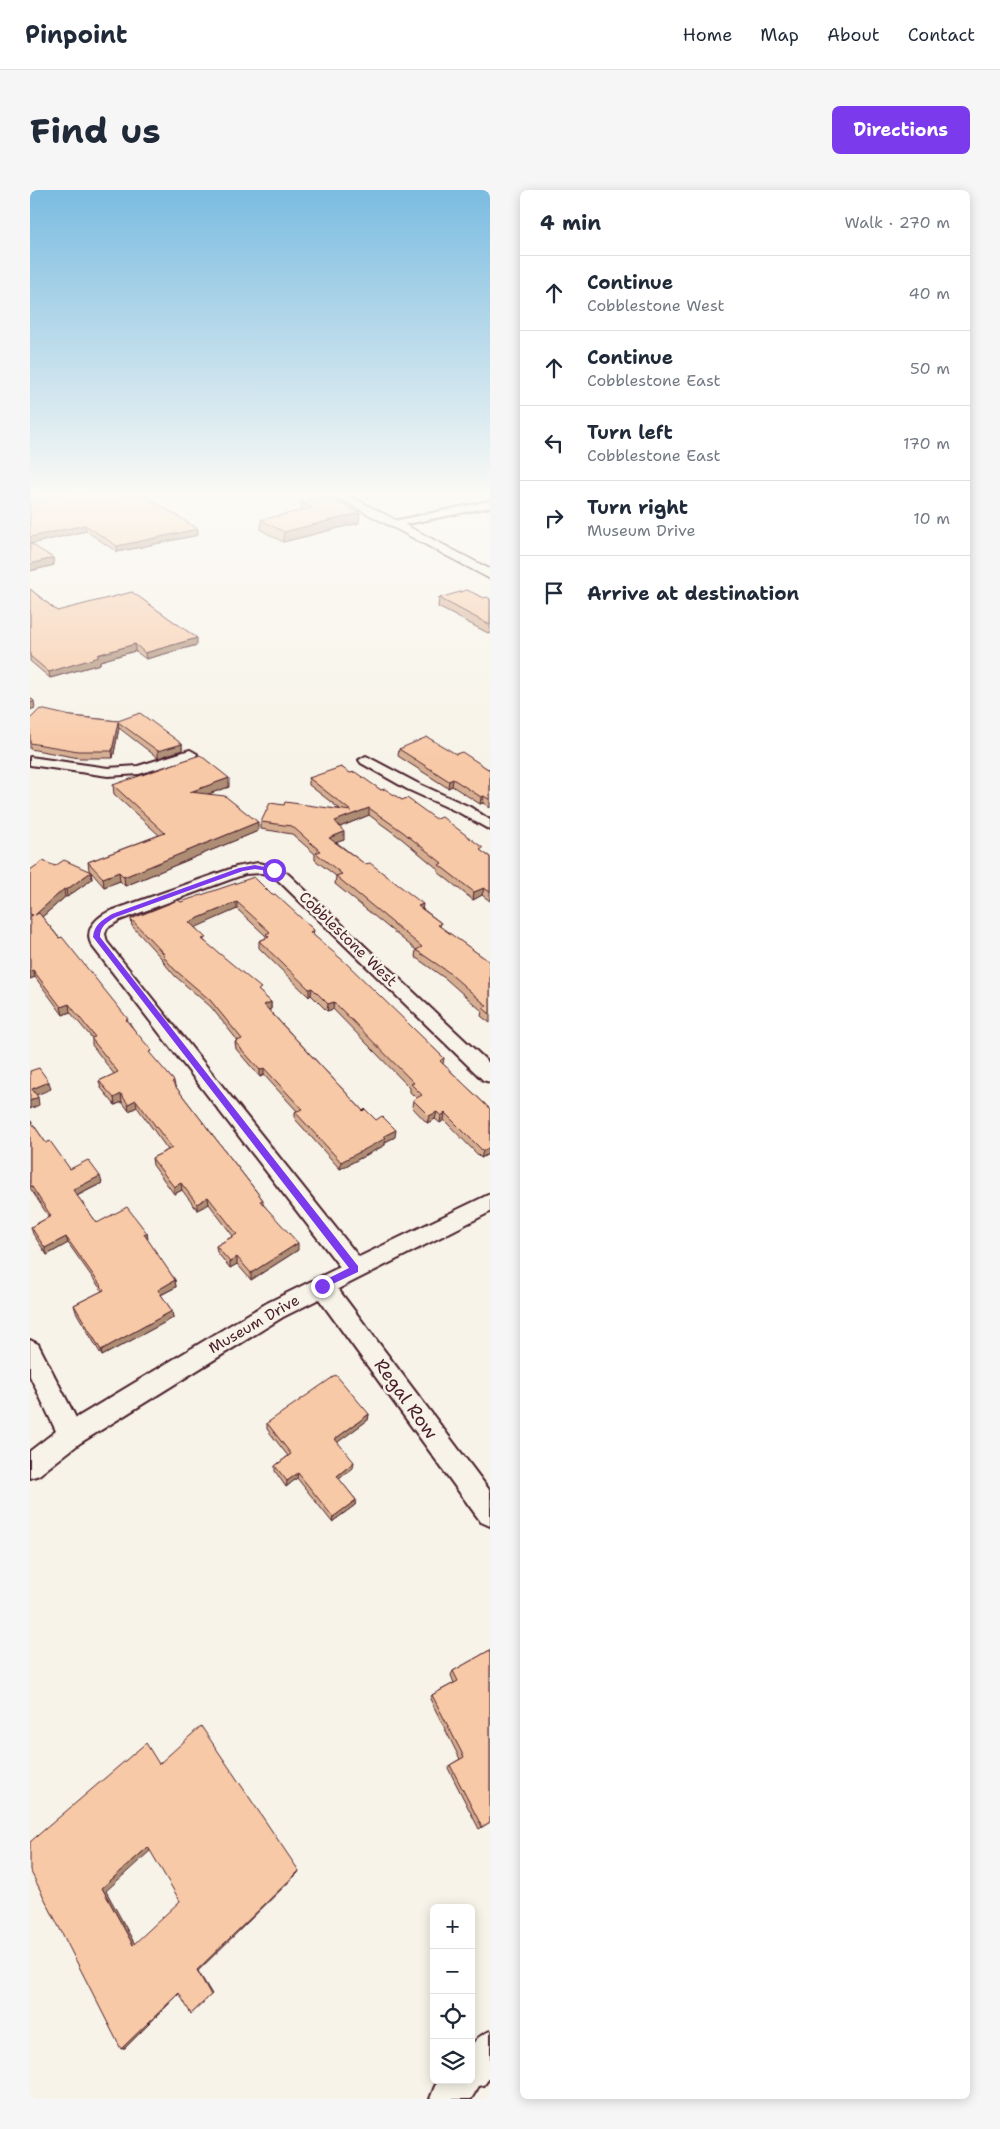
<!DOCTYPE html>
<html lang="en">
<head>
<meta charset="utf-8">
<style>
	:root { --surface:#fff; --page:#f6f6f7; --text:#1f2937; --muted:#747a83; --line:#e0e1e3; --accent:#7c3aed }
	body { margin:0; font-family:"Shantell Sans",sans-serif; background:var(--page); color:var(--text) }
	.controls { position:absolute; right:15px; bottom:15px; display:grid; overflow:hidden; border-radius:8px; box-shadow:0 2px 12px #0003 }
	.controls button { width:45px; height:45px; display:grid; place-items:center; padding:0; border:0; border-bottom:1px solid var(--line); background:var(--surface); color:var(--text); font:25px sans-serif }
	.stop { position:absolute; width:15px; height:15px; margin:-11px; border:4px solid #7c3aed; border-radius:50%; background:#fff }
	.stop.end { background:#7c3aed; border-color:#fff; box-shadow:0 1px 5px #0008 }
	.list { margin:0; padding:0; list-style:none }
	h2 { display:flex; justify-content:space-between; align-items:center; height:65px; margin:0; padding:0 20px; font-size:21px }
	h2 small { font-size:16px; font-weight:400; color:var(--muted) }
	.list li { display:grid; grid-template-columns:32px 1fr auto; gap:15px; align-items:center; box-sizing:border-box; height:75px; padding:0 20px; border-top:1px solid var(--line) }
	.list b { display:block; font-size:19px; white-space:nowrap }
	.list p { margin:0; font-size:16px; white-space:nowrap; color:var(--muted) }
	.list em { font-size:16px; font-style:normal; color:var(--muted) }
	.icon { flex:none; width:28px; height:28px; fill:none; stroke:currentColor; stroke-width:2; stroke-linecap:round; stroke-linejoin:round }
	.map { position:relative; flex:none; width:460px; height:1909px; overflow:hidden; border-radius:8px }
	header { display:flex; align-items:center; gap:30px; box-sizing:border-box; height:70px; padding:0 25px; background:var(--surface); border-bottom:1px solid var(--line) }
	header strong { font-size:24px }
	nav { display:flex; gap:28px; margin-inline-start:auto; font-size:18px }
	.intro { display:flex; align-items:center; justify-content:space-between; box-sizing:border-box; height:120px; padding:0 30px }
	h1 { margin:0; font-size:35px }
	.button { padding:12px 22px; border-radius:8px; background:var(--accent); color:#fff; font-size:18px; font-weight:700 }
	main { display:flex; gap:30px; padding:0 30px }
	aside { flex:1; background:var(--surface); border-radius:8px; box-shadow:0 2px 12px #0003 }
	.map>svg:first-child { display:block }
</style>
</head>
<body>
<header>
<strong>Pinpoint</strong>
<nav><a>Home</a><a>Map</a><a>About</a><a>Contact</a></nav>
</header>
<div class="intro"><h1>Find us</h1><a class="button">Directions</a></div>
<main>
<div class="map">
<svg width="460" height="1909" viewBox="0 0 460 1909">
	<rect width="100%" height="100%" fill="#f7f3e8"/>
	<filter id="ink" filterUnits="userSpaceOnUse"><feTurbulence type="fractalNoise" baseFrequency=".02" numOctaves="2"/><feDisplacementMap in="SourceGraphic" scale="10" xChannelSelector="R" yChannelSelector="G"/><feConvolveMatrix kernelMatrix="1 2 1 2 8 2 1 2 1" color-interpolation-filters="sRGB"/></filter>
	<g filter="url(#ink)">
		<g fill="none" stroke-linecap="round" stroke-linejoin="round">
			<g stroke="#4a1f2b" stroke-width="4">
				<path id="street" d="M460,311V317L363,337L358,334L363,331Z
					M160,560L167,564L165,567L109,584L78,586L0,575V567L78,578L108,576Z
					M336,566L387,593L440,617L460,630V640L430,623L377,599L331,573L329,570Z
					M228,673L243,676L258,684L460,874V892L453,890L248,690L233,683L215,684L90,730L77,738L75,744L77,752L329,1067L460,1004V1022L308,1099L460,1301V1336L451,1332L289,1109L253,1127L50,1253L9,1285L0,1288V1261L26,1241L0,1186V1150L8,1154L46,1228L237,1113L310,1077L63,757C53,742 64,729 78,722L206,677Z
					M460,1841V1887L454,1895L449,1896L441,1909H400L405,1896L410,1890H441C441,1865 434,1852 460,1841Z"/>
			</g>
			<g stroke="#4a1f2b" stroke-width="3">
				<path id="secondary" d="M302,305H318L460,379V389Z"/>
			</g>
			<use href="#street" fill="#f7f3e8" fill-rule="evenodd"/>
			<use href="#secondary" fill="#f7f3e8" fill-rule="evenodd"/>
		</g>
		<path fill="#d5ad90" stroke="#4a1f2b" d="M0,305L168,345L87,362L56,341L0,354L23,368L24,375L0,381Z
			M271,312L329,333L253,352L231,340V330L271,321Z
			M0,399L27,421L167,455L116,469L105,461L70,471V474L20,488L0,471Z
			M409,408L460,409V444L408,417Z
			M41,526L88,531L152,554V560L128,568L89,538L83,568H49L0,559V529Z
			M369,559L426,564L458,579H460V618L453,613L450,614L422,596L418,598L368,566Z
			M320,583L351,600L372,610L460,667V711L452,705L443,710L408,682V679L372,649L339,625L310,637L314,650L306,652L411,733L410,737L460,772V833L451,826L452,821L416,789L385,767L386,760L305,694L306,686L285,670V664L262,644L231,639V632L254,615L310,619L279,595V588Z
			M83,595L199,597L178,604L228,641L95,696L90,691L74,697L61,682L62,689L37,707H35L12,727L99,832L122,867L144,891L145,896L233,1010V1014L268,1060L221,1090L207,1074L200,1078L187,1062L186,1056L203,1046L179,1014L167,1020L152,1000L144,1004L123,975L122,968L138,960L107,917L99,921L92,912L85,915L71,898L69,891L84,884L62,855V848L40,822L33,825L5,787L0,789V680L25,676L60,682L59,680L58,672L129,645L84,604Z
			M242,705L284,740L283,745L414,868L413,874L460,919V963L451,968L414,930L410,933L405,929L397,933L382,917L383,910L386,908L380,902V898L303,819L297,821L281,805L279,807L229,758V751L236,748V746L207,719L165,737L176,753L241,812V819L239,820L333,921L346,930L365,947L355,952V955L310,979L265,929V922L267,921L234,885L230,887L206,859L205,852L208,851L181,817L145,786L134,773L133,770L102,736L101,729L151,712Z
			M0,930L16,953L40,979L72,993L47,1006L67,1033L117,1043V1050L145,1090L146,1097L131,1105L142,1121L143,1128L72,1166L46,1122L44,1115L72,1101L38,1053L17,1065L3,1044L1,1037L19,1027L0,998Z
			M339,1224L338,1230L307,1252L323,1278L309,1289L326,1310L325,1315L302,1332L267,1288L256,1297L245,1281V1276L258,1266L237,1239V1233Z
			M460,1460V1632L449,1639L418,1578L420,1575L430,1569L400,1509L402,1505L424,1493L421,1485L423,1481Z"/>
		<path fill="#ae8d75" stroke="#4a1f2b" d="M330,323L329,333L253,352L254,342Z
			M55,335L56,341L0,354V347Z
			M168,339V345L87,362V356Z
			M23,368L24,375L0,381V374Z
			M167,448V455L116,469L115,463Z
			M105,454V461L70,471V474L20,488L19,482L67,465Z
			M4,511L5,518L0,520V513Z
			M88,532L89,538L83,568L82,561Z
			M152,554V560L128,568V561Z
			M199,588V597L161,610L160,602Z
			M423,589L422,596L418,598L419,591Z
			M454,606L453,613L450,614L451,607Z
			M339,618V625L305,639V631Z
			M228,632V641L95,696L94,687Z
			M314,642V650L299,655V648Z
			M61,682L62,689L37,707L36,700Z
			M89,682L90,691L74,697L73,688Z
			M454,698L452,705L443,710L444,702Z
			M34,699L35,707L6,732L5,725Z
			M207,712V719L160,740L159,732Z
			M393,714L392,721L388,716Z
			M3,780L5,787L0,789V781Z
			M282,798L281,805L279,807V799Z
			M241,812V819L234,822V815Z
			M304,812L303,819L297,821L298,814Z
			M39,814L40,822L33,825L31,817Z
			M234,878V885L230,887V880Z
			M19,892L21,899L4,906L2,899Z
			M91,904L92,912L85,915L84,908Z
			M8,907L9,915L0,919V911Z
			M106,910L107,917L99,921L98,914Z
			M407,922L405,929L397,933L399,926Z
			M415,923L414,930L410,933L411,926Z
			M366,940L365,947L355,952V955L310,979L311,972L354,946Z
			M460,957V963L451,968L453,961Z
			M70,986L72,993L44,1007L43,1000Z
			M151,993L152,1000L144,1004V997Z
			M178,1007L179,1014L167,1020V1014Z
			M117,1043L118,1049L115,1051L114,1044Z
			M36,1047L38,1053L17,1065L15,1058Z
			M268,1053V1060L221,1090V1083Z
			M207,1067V1074L200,1078V1072Z
			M145,1090L146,1097L128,1106V1100Z
			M142,1121L143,1128L72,1166L71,1160Z
			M339,1224L338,1230L304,1255L305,1249Z
			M324,1272L323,1278L306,1291L307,1286Z
			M268,1283L267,1288L256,1297L257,1291Z
			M326,1310L325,1315L302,1332L303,1327Z
			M118,1657L121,1660L76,1701L106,1756L103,1755L72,1698Z
			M269,1681L268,1683L168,1781L182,1804L161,1824L167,1780Z
			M151,1802L95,1858L91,1859L149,1803Z"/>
		<path fill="#f8c9a7" stroke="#4a1f2b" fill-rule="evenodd" d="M0,305H114L168,339L87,356L55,335L0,347Z
			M296,306L330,323L254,342L231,330L282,318L271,312Z
			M0,353L23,368L0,374Z
			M0,399L27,421L102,402L167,448L115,463L105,454L67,465L69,467L19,482L0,466V422H1H0Z
			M437,400L454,408L457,407L460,409V435L409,408Z
			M0,507L4,511L0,513Z
			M10,519L41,526L88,531L110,523L152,554L128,561L88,532L82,561H48L0,553V529Z
			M397,547L426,564L432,562L458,579H460V610L454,606L451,607L423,589L419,591L369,559Z
			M170,565L199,588L160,602L195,606L228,632L94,687L89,682L73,688L58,672L135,643L83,595Z
			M311,577L320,583L325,582L351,600L355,599L372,610L377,608L406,629L412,627L453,658L450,660L460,667V702L454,698L444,702L409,675L412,673L373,642L339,618L305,631L314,642L299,648L335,674L340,673L393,714L388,716L411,733L408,735L460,772V824L453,818L457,816L417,781L386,760L392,757L306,686L312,684L286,663L290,661L262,636L231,632L240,613L254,615L255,612L321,621L279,588Z
			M34,670L61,682L36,700L34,699L5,725L9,723L29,748L32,747L98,829L96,830L122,861L119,862L144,891L142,892L233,1010L230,1011L268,1053L221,1083L207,1067L200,1072L186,1056L207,1044L178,1007L167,1014L151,993L144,997L122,968L142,958L106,910L98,914L91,904L84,908L69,891L88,882L61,848L65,847L39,814L31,817L3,780L0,781V727L3,725L0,724V680L13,671L25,676Z
			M224,687L242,705L245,704L284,740L280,742L317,774L414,868L410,871L460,919V957L453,961L415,923L411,926L407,922L399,926L383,910L392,905L381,894L384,893L304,812L298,814L282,798L279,799L229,751L239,747L236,744L240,742L207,712L159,732L176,748L172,749L231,798L228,800L241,812L234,815L333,921L335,919L346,930L352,926L366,940L354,946L356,948L311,972L265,922L272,919L234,878L230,880L205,852L212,849L180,810L144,779L133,766L135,765L101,729L148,710L151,712Z
			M9,878L19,892L2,899L8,907L0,911V881Z
			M0,930L16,953L20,951L40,979L58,970L70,986L43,1000L67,1033L97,1017L117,1043L114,1044L145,1090L128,1100L142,1121L71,1160L44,1115L74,1100L36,1047L15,1058L1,1037L21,1026L0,994Z
			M306,1185L339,1224L305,1249L324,1272L307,1286L326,1310L303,1327L268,1283L257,1291L245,1276L261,1264L237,1233Z
			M460,1460V1632L452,1637L420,1575L434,1567L402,1505L428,1491L423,1481Z
			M171,1536L269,1681L167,1780L181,1805L161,1824L149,1803L91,1859L0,1680V1652L116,1553L129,1574ZM118,1657L150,1711L103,1755L72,1698Z"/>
	</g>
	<linearGradient id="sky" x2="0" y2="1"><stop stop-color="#7bbce1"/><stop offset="0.53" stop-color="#fbfaf5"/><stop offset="1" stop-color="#fbfaf5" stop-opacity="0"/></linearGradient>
	<rect width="460" height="573" fill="url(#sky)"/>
	<path fill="#7c3aed" d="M225,675L248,680L244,682L225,679L213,681L86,727C77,732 70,736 70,747L328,1076V1082L292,1099L287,1096L289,1093L319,1078L63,747C64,735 72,730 82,724L209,678Z"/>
	<g text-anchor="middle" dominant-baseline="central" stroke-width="5" stroke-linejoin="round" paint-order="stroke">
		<g font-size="15" fill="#4a1f2b" stroke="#f7f3e8">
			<text transform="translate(318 749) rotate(44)">Cobblestone West</text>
			<text transform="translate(224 1134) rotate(-30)">Museum Drive</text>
		</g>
		<g font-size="18" fill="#4a1f2b" stroke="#f7f3e8">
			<text transform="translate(376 1209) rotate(54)">Regal Row</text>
		</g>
	</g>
</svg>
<div class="controls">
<button>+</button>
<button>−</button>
<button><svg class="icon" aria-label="locate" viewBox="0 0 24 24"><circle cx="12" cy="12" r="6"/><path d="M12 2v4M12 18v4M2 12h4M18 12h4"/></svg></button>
<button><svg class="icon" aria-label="layers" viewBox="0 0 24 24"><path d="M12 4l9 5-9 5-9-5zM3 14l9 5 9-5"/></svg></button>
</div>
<div class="stop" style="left:244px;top:680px"></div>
<div class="stop end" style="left:292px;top:1096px"></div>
</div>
<aside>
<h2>4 min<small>Walk · 270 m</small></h2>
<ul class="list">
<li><svg class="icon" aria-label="ahead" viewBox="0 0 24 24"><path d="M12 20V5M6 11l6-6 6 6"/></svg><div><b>Continue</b><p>Cobblestone West</p></div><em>40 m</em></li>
<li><svg class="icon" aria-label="ahead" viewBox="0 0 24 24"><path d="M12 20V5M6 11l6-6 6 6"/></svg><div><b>Continue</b><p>Cobblestone East</p></div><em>50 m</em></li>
<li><svg class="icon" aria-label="left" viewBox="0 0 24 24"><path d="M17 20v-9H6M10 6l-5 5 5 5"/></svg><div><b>Turn left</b><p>Cobblestone East</p></div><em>170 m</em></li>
<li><svg class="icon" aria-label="right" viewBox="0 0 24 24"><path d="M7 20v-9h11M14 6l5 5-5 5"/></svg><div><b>Turn right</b><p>Museum Drive</p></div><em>10 m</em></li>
<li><svg class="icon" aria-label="arrive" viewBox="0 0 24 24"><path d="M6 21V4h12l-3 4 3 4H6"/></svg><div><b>Arrive at destination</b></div></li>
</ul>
</aside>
</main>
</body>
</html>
